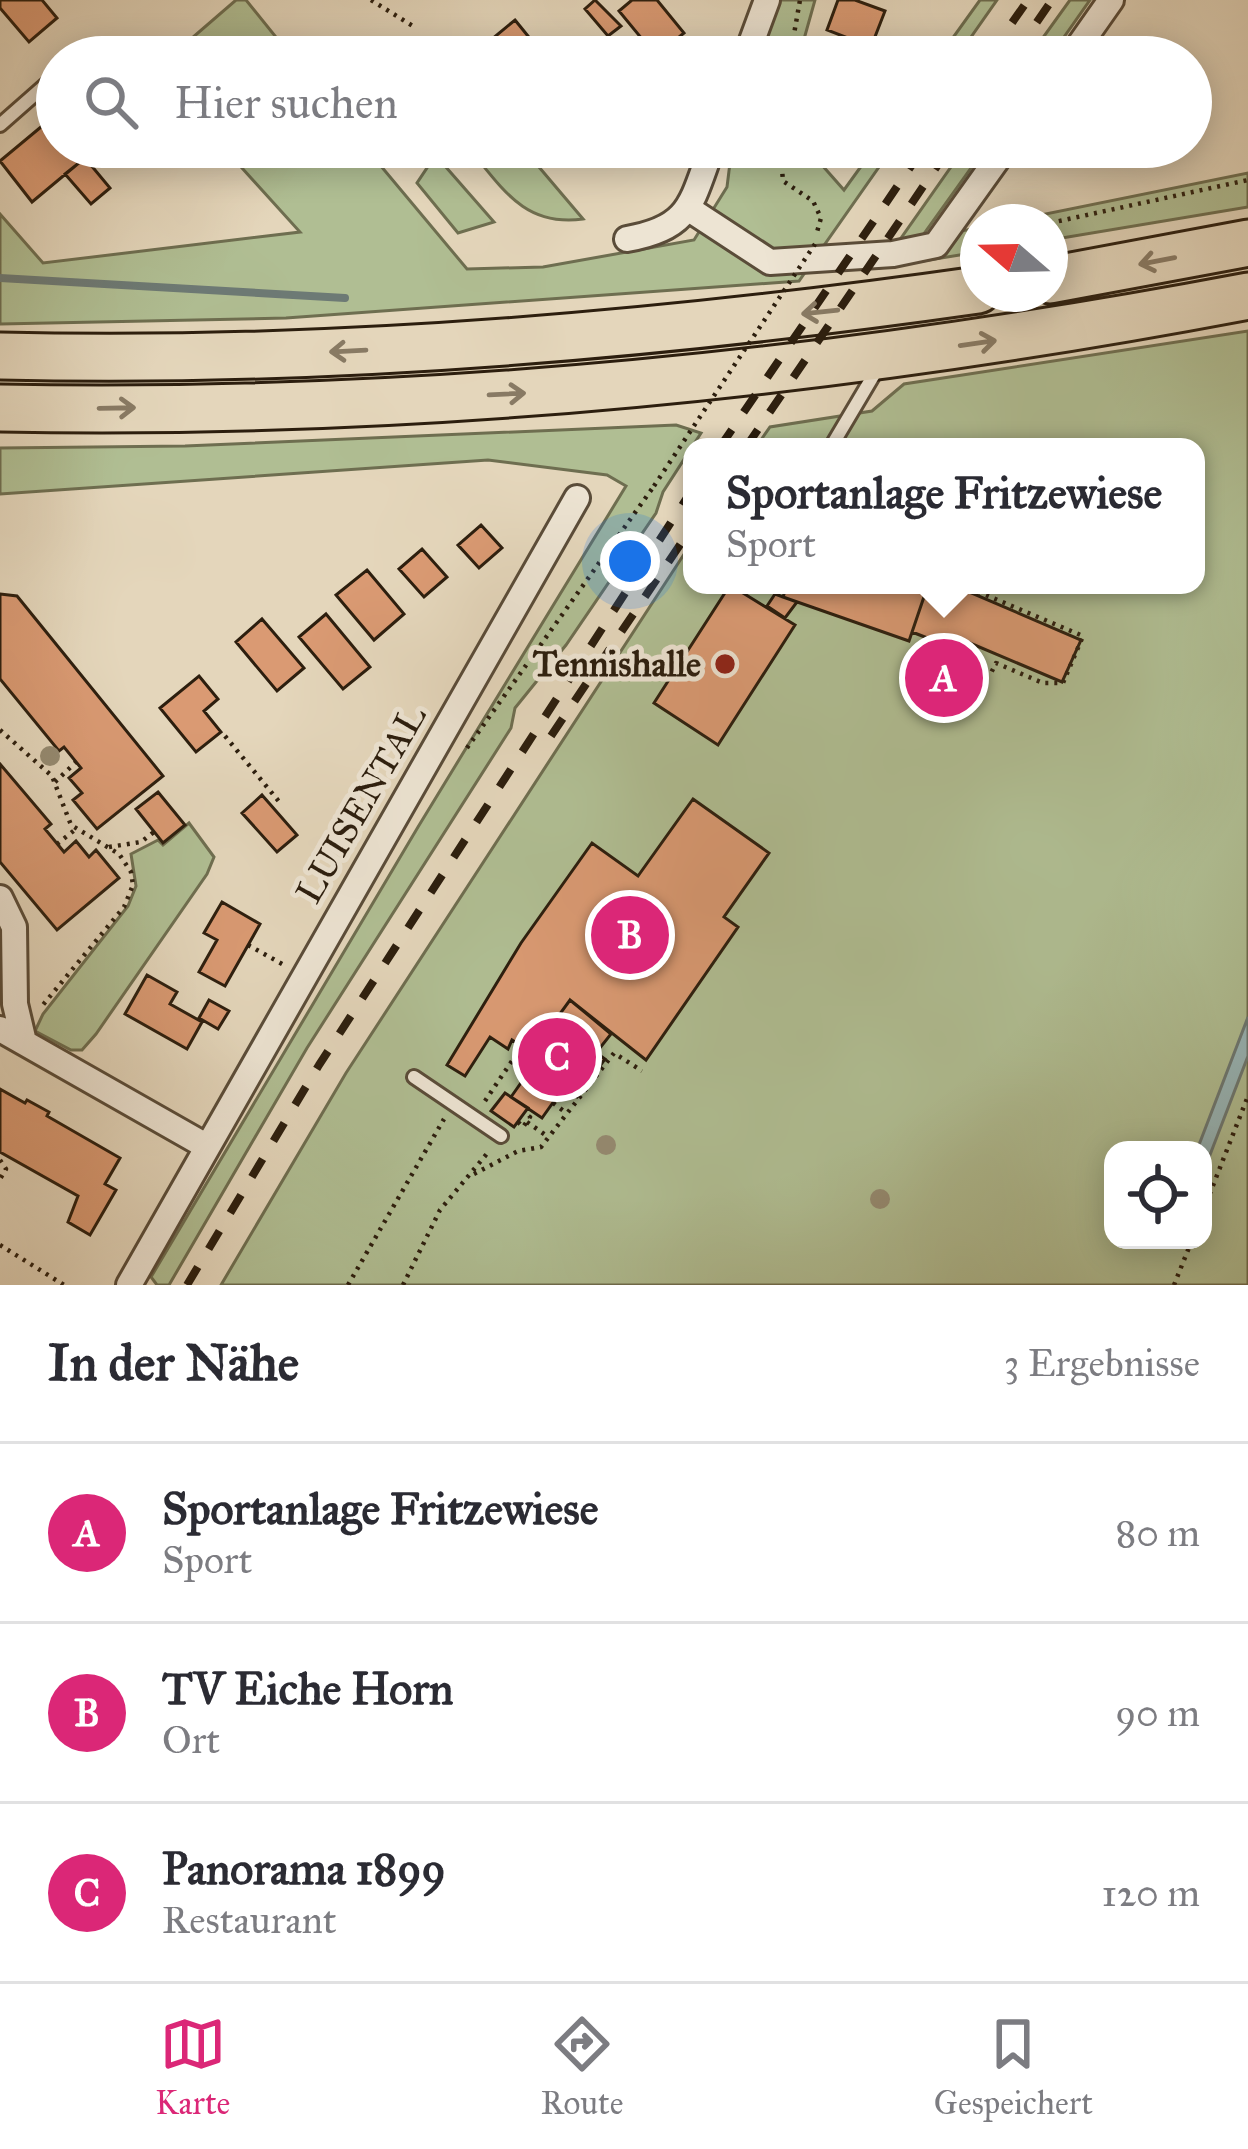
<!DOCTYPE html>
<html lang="de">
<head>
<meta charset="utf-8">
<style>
	:root { --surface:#fff; --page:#f2f2f3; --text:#2b2b33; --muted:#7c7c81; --line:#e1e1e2; --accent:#db2777 }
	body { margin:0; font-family:"IM FELL Great Primer",serif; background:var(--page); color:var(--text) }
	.controls { position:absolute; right:36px; bottom:36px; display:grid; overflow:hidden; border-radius:24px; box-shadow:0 6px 30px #0003 }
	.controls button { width:108px; height:108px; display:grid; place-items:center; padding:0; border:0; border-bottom:3px solid var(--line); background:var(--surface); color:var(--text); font:60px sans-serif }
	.compass { position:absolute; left:960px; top:204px; width:108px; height:108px; border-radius:50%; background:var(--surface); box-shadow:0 6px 30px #0003; rotate:290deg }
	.you { position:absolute; left:630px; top:561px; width:42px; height:42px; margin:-30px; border:9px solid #fff; border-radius:50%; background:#1a73e8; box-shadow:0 0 0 18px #1a73e833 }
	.badge { display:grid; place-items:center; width:78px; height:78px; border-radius:50%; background:var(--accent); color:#fff; font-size:39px; font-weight:700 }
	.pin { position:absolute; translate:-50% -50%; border:6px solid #fff; box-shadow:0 3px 12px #0006 }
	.popup { position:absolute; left:683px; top:438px; width:522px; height:156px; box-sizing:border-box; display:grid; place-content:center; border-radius:24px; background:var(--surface); filter:drop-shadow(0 3px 9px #0005); font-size:39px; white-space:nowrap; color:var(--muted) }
	.popup b { font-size:45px; color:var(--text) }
	.popup::after { content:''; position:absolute; left:50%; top:100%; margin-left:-24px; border:24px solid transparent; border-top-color:var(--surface) }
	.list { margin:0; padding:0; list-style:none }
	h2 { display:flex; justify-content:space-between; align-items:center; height:156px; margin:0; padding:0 48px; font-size:51px }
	h2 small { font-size:39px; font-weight:400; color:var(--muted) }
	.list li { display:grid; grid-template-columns:78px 1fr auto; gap:36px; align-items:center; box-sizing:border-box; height:180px; padding:0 48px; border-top:3px solid var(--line) }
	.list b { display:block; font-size:45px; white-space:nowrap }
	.list p { margin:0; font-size:39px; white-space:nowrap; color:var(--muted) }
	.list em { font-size:39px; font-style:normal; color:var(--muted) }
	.icon { flex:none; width:66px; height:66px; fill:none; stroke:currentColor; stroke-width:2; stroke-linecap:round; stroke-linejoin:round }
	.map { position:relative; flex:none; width:1248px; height:1285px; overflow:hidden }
	.search { position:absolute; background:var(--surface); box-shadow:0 6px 30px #0003; left:36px; right:36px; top:36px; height:132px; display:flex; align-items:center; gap:30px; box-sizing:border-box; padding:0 42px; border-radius:66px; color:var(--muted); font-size:45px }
	.sheet { height:696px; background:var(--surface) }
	nav { display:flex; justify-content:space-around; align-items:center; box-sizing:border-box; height:168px; border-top:3px solid var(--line); background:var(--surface); font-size:33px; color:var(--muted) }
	nav a { display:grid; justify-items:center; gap:6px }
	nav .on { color:var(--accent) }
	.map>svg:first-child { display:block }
</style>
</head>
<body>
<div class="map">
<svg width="1248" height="1285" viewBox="0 0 1248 1285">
	<rect width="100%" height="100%" fill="#e4d6bb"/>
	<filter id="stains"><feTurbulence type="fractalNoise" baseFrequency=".00167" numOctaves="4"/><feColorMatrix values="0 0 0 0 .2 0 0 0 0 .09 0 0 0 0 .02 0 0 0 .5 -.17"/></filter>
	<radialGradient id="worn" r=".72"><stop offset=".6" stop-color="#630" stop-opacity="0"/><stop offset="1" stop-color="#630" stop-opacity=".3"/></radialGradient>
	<path fill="#b0be93" stroke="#6e6e50" stroke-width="3" fill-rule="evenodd" d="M236,0H246L292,57H170Z
		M779,0H815L799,57H758Z
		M980,0H997L957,57H939Z
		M1070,0H1090L1050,57H1029Z
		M223,147H365L467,269L543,267L694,240L727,187L732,147H806L844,190L875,147H893L799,281L286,318L0,324V214L43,263L300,232Z
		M468,147H522L583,219C524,227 502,188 468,147Z
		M965,147H986L921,238L978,228V252L880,268Z
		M438,158L494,222L458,233L417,183L431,162Z
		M1248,173V207L1050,240V222H1006Z
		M1248,331V1285H221L346,1073L692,542V585H1196V447H756L770,427L872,411L904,384ZM1113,1150H1203V1240H1113Z
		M676,425L701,433L663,492L656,513L566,645L515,708L511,728L307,1048L169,1285H157L151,1277L418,827L626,486L607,475L488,460L0,494V448L185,446Z
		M189,823L214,857L207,874L96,1034L82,1050H71L35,1031L43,1014L128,906L136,886L131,854L158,840L163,845Z"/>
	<path fill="#98b7b9" stroke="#6d7a75" stroke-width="3" d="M1248,1017V1056L1203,1173V1150H1197Z"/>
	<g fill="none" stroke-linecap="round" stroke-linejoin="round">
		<path stroke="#6d7a75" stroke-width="8" d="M0,278L345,298"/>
	</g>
	<path fill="#da9a73" stroke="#2c1e0e" stroke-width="3" d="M0,0H42L57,18L29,42L0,8Z
		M595,0L621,26L608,36L585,9Z
		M632,0H657L684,33L656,56L619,11Z
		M838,0H855L885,11L871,47L827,30Z
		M515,20L545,57H497L486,44Z
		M616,38L633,57H594Z
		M53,117L57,122V147H78L86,157L32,202L0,161Z
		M85,158L110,188L91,204L65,174Z
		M481,525L502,548L479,568L458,545Z
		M422,549L447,577L424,597L399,569Z
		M367,570L404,614L374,640L336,595Z
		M730,585L795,625L718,745L654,703Z
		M787,585H928L909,641L783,597Z
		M928,585H953L1081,640L1062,682L970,643L966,653L912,632Z
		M0,594L17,596L163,776L97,829L73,800L82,793L69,778L81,768L64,747L59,751L0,679Z
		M775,594L797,602L785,618L767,606Z
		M326,614L370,667L343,689L299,637Z
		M262,619L304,668L277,691L236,642Z
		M199,676L218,699L204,711L221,732L196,752L160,708Z
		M0,764L51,824L45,829L64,852L76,841L89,857L96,850L119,878L57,930L0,862Z
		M158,792L185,825L163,843L136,809Z
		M262,795L297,835L277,852L242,813Z
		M693,799L769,853L724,917L738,927L646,1060L570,1000L532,1053L512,1040L508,1049L490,1037L465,1076L447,1065L521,943L592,843L638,876Z
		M222,902L260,924L225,986L199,972L217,940L204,933Z
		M147,975L177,992L170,1004L202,1022L187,1049L125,1014Z
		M209,1000L229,1011L218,1029L199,1018Z
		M570,1000L611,1034L596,1053L591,1049L542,1118L511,1097L532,1067L525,1062Z
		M591,1049L605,1059L577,1097L564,1088Z
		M0,1089L25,1103L27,1100L49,1112L47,1116L120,1158L105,1184L116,1190L90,1235L68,1222L78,1196L0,1152Z
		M505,1093L528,1108L514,1127L491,1111Z"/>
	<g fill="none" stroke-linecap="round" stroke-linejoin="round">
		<g stroke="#5a4c39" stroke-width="18">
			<path id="lane" d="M0,125L50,81L57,84
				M831,447L879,366
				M414,1077L501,1136"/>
		</g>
		<g stroke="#5a4c39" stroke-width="30">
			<path id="street" d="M746,57L767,0
				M1071,57L1111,0
				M689,209L770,262L893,254L936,245L1006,147
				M627,239C691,228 691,203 712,147
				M0,898L14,927L15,1004L24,1042
				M0,1029L206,1146
				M129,1285L577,498"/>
		</g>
		<g stroke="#2c1e0e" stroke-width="51">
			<path id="highway" d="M1050,280L1248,243
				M0,356C327,364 655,336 978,290
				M0,408C419,416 837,374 1248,296"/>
		</g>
		<path stroke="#2c1e0e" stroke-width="4.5" stroke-dasharray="3 6" stroke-linecap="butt" d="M371,0L416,28
			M790,57L800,0
			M780,147L783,181L813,201L821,218L817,232
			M1050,223L1248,180
			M919,660L924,645L991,673L996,663L1043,683H1063L1083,636L962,585
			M0,730L52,776L71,825L119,854L131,872L133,885L124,907L42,1006
			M225,736L281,804
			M467,748L654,486
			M55,782L76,762
			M57,844L76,829
			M109,847L141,842L154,832
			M248,945L284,965
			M485,1101L522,1046
			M553,1103L565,1112
			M518,1122L523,1127L530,1117L524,1113
			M527,1122L547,1136
			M0,1160L6,1169L0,1179
			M474,1174L518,1151L541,1147L614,1053L642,1071
			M1203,1211L1248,1096
			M0,1245L64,1285
			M348,1285L444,1119
			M403,1285L440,1210L490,1150
			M1174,1285L1192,1240"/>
		<use href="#lane" stroke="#ede4d3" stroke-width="12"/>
		<use href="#street" stroke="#ede4d3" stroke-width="24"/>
		<use href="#highway" stroke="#e4d6bb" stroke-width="45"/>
		<path stroke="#2c1e0e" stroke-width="8" stroke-dasharray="21 21" stroke-linecap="butt" d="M988,57L1028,0
			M1013,57L1052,0
			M720,447L924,147
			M746,447L950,147
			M551,736L692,527
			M187,1285L319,1065L692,490"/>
		<path stroke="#2c1e0e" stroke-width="4.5" stroke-dasharray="3 6" stroke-linecap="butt" d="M654,486L815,244"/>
	</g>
	<g fill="#958b72">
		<circle cx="50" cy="756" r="10"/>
		<circle cx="606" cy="1145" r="10"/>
		<circle cx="880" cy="1199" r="10"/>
	</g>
	<defs><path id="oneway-shaft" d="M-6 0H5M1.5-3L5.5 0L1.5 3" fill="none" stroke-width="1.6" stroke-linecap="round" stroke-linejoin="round" transform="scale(3)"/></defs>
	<g stroke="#887a64">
		<use href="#oneway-shaft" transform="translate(1157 261) rotate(169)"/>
		<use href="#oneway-shaft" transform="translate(820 312) rotate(174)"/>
		<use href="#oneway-shaft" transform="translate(978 343) rotate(-8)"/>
		<use href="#oneway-shaft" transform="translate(348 351) rotate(177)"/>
		<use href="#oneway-shaft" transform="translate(507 394) rotate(-3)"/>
		<use href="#oneway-shaft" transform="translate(117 408) rotate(-1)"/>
	</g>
	<circle fill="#8f2418" stroke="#ede4d3" stroke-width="4.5" cx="725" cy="664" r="12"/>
	<g text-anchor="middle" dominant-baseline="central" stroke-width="10" stroke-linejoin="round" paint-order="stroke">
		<g font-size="36" font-weight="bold" fill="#2c1e0e" stroke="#ede4d3" text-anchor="end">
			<text x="701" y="664">Tennishalle</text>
		</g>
		<g font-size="36" fill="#2c1e0e" stroke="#ede4d3">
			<text transform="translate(361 804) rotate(-60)">LUISENTAL</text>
		</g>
	</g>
	<rect width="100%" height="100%" filter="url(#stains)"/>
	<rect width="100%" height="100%" fill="url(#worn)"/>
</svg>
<div class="controls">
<button><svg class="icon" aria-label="locate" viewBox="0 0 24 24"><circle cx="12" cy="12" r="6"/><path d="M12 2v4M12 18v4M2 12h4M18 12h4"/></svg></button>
</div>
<svg class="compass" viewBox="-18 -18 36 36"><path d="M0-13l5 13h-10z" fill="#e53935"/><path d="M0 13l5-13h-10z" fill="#7c7c81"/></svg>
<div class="you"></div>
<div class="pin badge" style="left:944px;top:678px">A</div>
<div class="popup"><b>Sportanlage Fritzewiese</b>Sport</div>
<div class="pin badge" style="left:630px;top:935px">B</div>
<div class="pin badge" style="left:557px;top:1057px">C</div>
<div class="search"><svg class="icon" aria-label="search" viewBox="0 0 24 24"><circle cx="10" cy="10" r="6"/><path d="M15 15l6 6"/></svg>Hier suchen</div>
</div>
<section class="sheet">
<h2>In der Nähe<small>3 Ergebnisse</small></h2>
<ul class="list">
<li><span class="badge">A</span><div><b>Sportanlage Fritzewiese</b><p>Sport</p></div><em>80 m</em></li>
<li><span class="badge">B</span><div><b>TV Eiche Horn</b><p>Ort</p></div><em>90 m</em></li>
<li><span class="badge">C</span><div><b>Panorama 1899</b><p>Restaurant</p></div><em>120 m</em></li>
</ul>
</section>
<nav>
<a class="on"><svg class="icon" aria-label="map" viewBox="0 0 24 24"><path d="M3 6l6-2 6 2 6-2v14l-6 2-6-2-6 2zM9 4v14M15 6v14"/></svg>Karte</a>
<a><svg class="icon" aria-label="directions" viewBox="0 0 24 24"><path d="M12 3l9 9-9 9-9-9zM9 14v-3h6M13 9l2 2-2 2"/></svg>Route</a>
<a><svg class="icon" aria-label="saved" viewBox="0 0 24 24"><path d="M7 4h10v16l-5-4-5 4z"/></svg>Gespeichert</a>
</nav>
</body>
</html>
